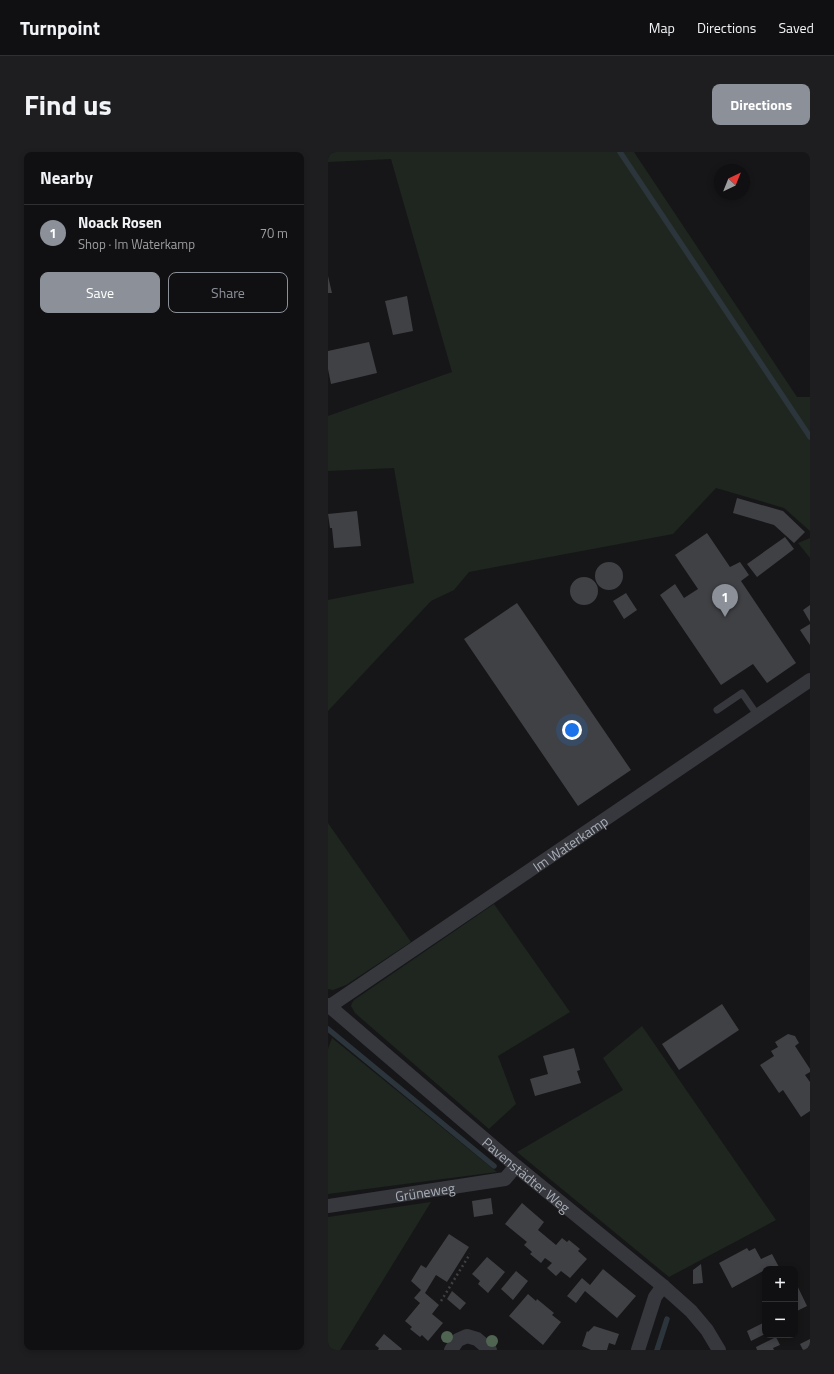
<!DOCTYPE html>
<html lang="en">
<head>
<meta charset="utf-8">
<style>
	:root { --surface:#101012; --page:#1e1e20; --text:#f1f3f6; --muted:#9c9d9f; --line:#303032; --accent:#8c9099 }
	body { margin:0; font-family:"Titillium Web",sans-serif; background:var(--page); color:var(--text) }
	.controls { position:absolute; right:12px; bottom:12px; display:grid; overflow:hidden; border-radius:8px; box-shadow:0 2px 6px #0003 }
	.controls button { width:36px; height:36px; display:grid; place-items:center; padding:0; border:0; border-bottom:1px solid var(--line); background:var(--surface); color:var(--text); font:20px sans-serif }
	.compass { position:absolute; left:386px; top:12px; width:36px; height:36px; border-radius:50%; background:var(--surface); box-shadow:0 2px 6px #0003; rotate:43deg }
	.you { position:absolute; left:244px; top:578px; width:14px; height:14px; margin:-10px; border:3px solid #fff; border-radius:50%; background:#1a73e8; box-shadow:0 0 0 6px #1a73e833 }
	.badge { display:grid; place-items:center; width:26px; height:26px; border-radius:50%; background:var(--accent); color:#fff; font-size:13px; font-weight:700 }
	.pin { position:absolute; translate:-50% -33px; filter:drop-shadow(0 1px 2px #0008) }
	.pin::after { content:''; position:absolute; top:21px; width:14px; height:12px; background:inherit; clip-path:polygon(0 0,100% 0,50% 100%) }
	.list { margin:0; padding:0; list-style:none }
	h2 { display:flex; justify-content:space-between; align-items:center; height:52px; margin:0; padding:0 16px; font-size:17px }
	h2 small { font-size:13px; font-weight:400; color:var(--muted) }
	.list li { display:grid; grid-template-columns:26px 1fr auto; gap:12px; align-items:center; box-sizing:border-box; height:56px; padding:0 16px; border-top:1px solid var(--line) }
	.list b { display:block; font-size:15px; white-space:nowrap }
	.list p { margin:0; font-size:13px; white-space:nowrap; color:var(--muted) }
	.list em { font-size:13px; font-style:normal; color:var(--muted) }
	.actions { display:flex; gap:8px; padding:12px 16px }
	.actions a { flex:1; padding:9px 0; border:1px solid var(--accent); border-radius:8px; text-align:center; font-size:14px; color:var(--accent) }
	.actions .main { background:var(--accent); color:#fff }
	.map { position:relative; flex:none; width:482px; height:1198px; overflow:hidden; border-radius:8px }
	header { display:flex; align-items:center; gap:24px; box-sizing:border-box; height:56px; padding:0 20px; background:var(--surface); border-bottom:1px solid var(--line) }
	header strong { font-size:19px }
	nav { display:flex; gap:22px; margin-inline-start:auto; font-size:14px }
	.intro { display:flex; align-items:center; justify-content:space-between; box-sizing:border-box; height:96px; padding:0 24px }
	h1 { margin:0; font-size:28px }
	.button { padding:10px 18px; border-radius:8px; background:var(--accent); color:#fff; font-size:14px; font-weight:700 }
	main { display:flex; gap:24px; padding:0 24px }
	aside { flex:1; background:var(--surface); border-radius:8px; box-shadow:0 2px 6px #0003 }
	.map>svg:first-child { display:block }
</style>
</head>
<body>
<header>
<strong>Turnpoint</strong>
<nav><a>Map</a><a>Directions</a><a>Saved</a></nav>
</header>
<div class="intro"><h1>Find us</h1><a class="button">Directions</a></div>
<main>
<aside>
<h2>Nearby<small></small></h2>
<ul class="list">
<li><span class="badge">1</span><div><b>Noack Rosen</b><p>Shop · Im Waterkamp</p></div><em>70 m</em></li>
</ul>
<div class="actions"><a class="main">Save</a><a>Share</a></div>
</aside>
<div class="map">
<svg width="482" height="1198" viewBox="0 0 482 1198">
	<rect width="100%" height="100%" fill="#161618"/>
	<path fill="#1e261f" d="M0,0H306L469,245H482V379L456,356L388,336L345,382L141,420L126,438L103,449L0,559V448L86,431L66,316L0,319V264L124,220L63,7L0,10Z
		M482,386V406L470,391Z
		M0,671L83,790L18,833L5,838L0,837Z
		M166,752L242,860L170,904L188,952L161,977L27,861L23,854L24,851L26,848Z
		M314,874L448,1068L341,1125L189,1000L295,938L275,906Z
		M4,886L169,1020L0,1042V897Z
		M103,1050L12,1198H0V1065Z"/>
	<g fill="none" stroke-linecap="round" stroke-linejoin="round">
		<path stroke="#2c353c" stroke-width="5.5" d="M292,0L482,285
			M0,877L166,1014
			M329,1198L339,1167"/>
	</g>
	<path fill="#404145" d="M0,124L4,141H0Z
		M79,144L85,179L65,183L57,149Z
		M41,190L49,221L3,232L0,217V199Z
		M409,346L455,359L477,380L466,391L446,373L405,361Z
		M29,359L33,394L6,396L4,376H2L0,362Z
		M379,381L402,415L412,410L421,423L413,429L468,511L439,531L425,512L393,533L332,443L347,432L356,446L370,437L347,403Z
		M457,385L466,397L429,425L419,412Z
		M267 424a14 14 0 1 1 28 0a14 14 0 1 1-28 0Z
		M242 439a14 14 0 1 1 28 0a14 14 0 1 1-28 0Z
		M298,441L309,458L296,467L285,449Z
		M189,451L303,618L250,654L136,487Z
		M482,453V470L475,458Z
		M482,472V493L472,478Z
		M394,852L411,878L351,918L334,892Z
		M460,882L467,884L471,891L467,894L482,917V920L477,923L482,930V959L473,965L455,938L451,941L432,913L446,904L443,899L450,895L447,890Z
		M246,896L252,918L249,919L253,931L207,944L202,927L220,922L215,904Z
		M163,1046L165,1062L146,1065L144,1049Z
		M194,1051L216,1070L210,1078L228,1093L234,1086L239,1090L241,1088L252,1097L250,1099L259,1107L242,1126L233,1119L228,1124L219,1116L224,1111L217,1106L213,1111L202,1102L204,1100L196,1093L199,1090L177,1072Z
		M121,1082L141,1095L119,1130L108,1123L97,1141L111,1153L104,1162L115,1171L100,1189L94,1183L92,1185L82,1177L84,1175L77,1169L92,1151L86,1146L93,1138L83,1129L93,1113L98,1116Z
		M419,1096L421,1099L427,1096L433,1107L444,1102L452,1117H437V1123L435,1119L404,1136L391,1111Z
		M159,1105L177,1120L160,1141L150,1132L152,1129L144,1122Z
		M373,1112L375,1131L365,1132V1118Z
		M275,1117L308,1144L289,1166L257,1139L248,1151L239,1144L254,1126L262,1133Z
		M188,1119L200,1129L185,1148L173,1137Z
		M467,1129L479,1154L467,1160Z
		M124,1139L138,1151L132,1158L119,1147Z
		M200,1142L208,1149L209,1147L226,1161L224,1163L233,1170L215,1193L181,1164Z
		M435,1171L437,1175V1182L423,1189L419,1179Z
		M266,1174L291,1182L287,1193L281,1191L279,1198H263L254,1194L259,1179L260,1180Z
		M56,1182L74,1197L73,1198H50L51,1196L47,1193Z
		M448,1185L452,1193L445,1196L446,1198H429L428,1195Z
		M482,1187V1198H475L472,1192Z"/>
	<g fill="none" stroke-linecap="round" stroke-linejoin="round">
		<path stroke="#3d3f44" stroke-width="2.5" stroke-dasharray="2 3" stroke-linecap="butt" d="M113,1149L142,1102"/>
		<path stroke="#37383d" stroke-width="7" d="M389,558L414,541L430,564"/>
		<g stroke="#37383d" stroke-width="14">
			<path id="s1" d="M0,853L188,1014L335,1134L363,1159L379,1178L391,1198"/>
			<path id="s2" d="M2,854L482,528"/>
			<path id="s3" d="M0,1054L177,1027L188,1014"/>
			<path d="M123,1198L130,1188L139,1184L149,1187L162,1198"/>
			<path d="M310,1198L327,1145L335,1134"/>
		</g>
	</g>
	<g fill="#506452">
		<circle cx="119" cy="1185" r="6"/>
		<circle cx="164" cy="1189" r="6"/>
	</g>
	<g text-anchor="middle" dominant-baseline="central" stroke-width="3" stroke-linejoin="round" paint-order="stroke">
		<g font-size="14" fill="#a8adb8" stroke="#111113">
			<text stroke="none"><textPath href="#s2" startOffset="290">Im Waterkamp</textPath></text>
			<text stroke="none"><textPath href="#s1" startOffset="261">Pavenstädter Weg</textPath></text>
			<text stroke="none"><textPath href="#s3" startOffset="98">Grüneweg</textPath></text>
		</g>
	</g>
</svg>
<div class="controls">
<button>+</button>
<button>−</button>
</div>
<svg class="compass" viewBox="-18 -18 36 36"><path d="M0-13l5 13h-10z" fill="#e53935"/><path d="M0 13l5-13h-10z" fill="#9c9d9f"/></svg>
<div class="you"></div>
<div class="pin badge" style="left:397px;top:465px">1</div>
</div>
</main>
</body>
</html>
